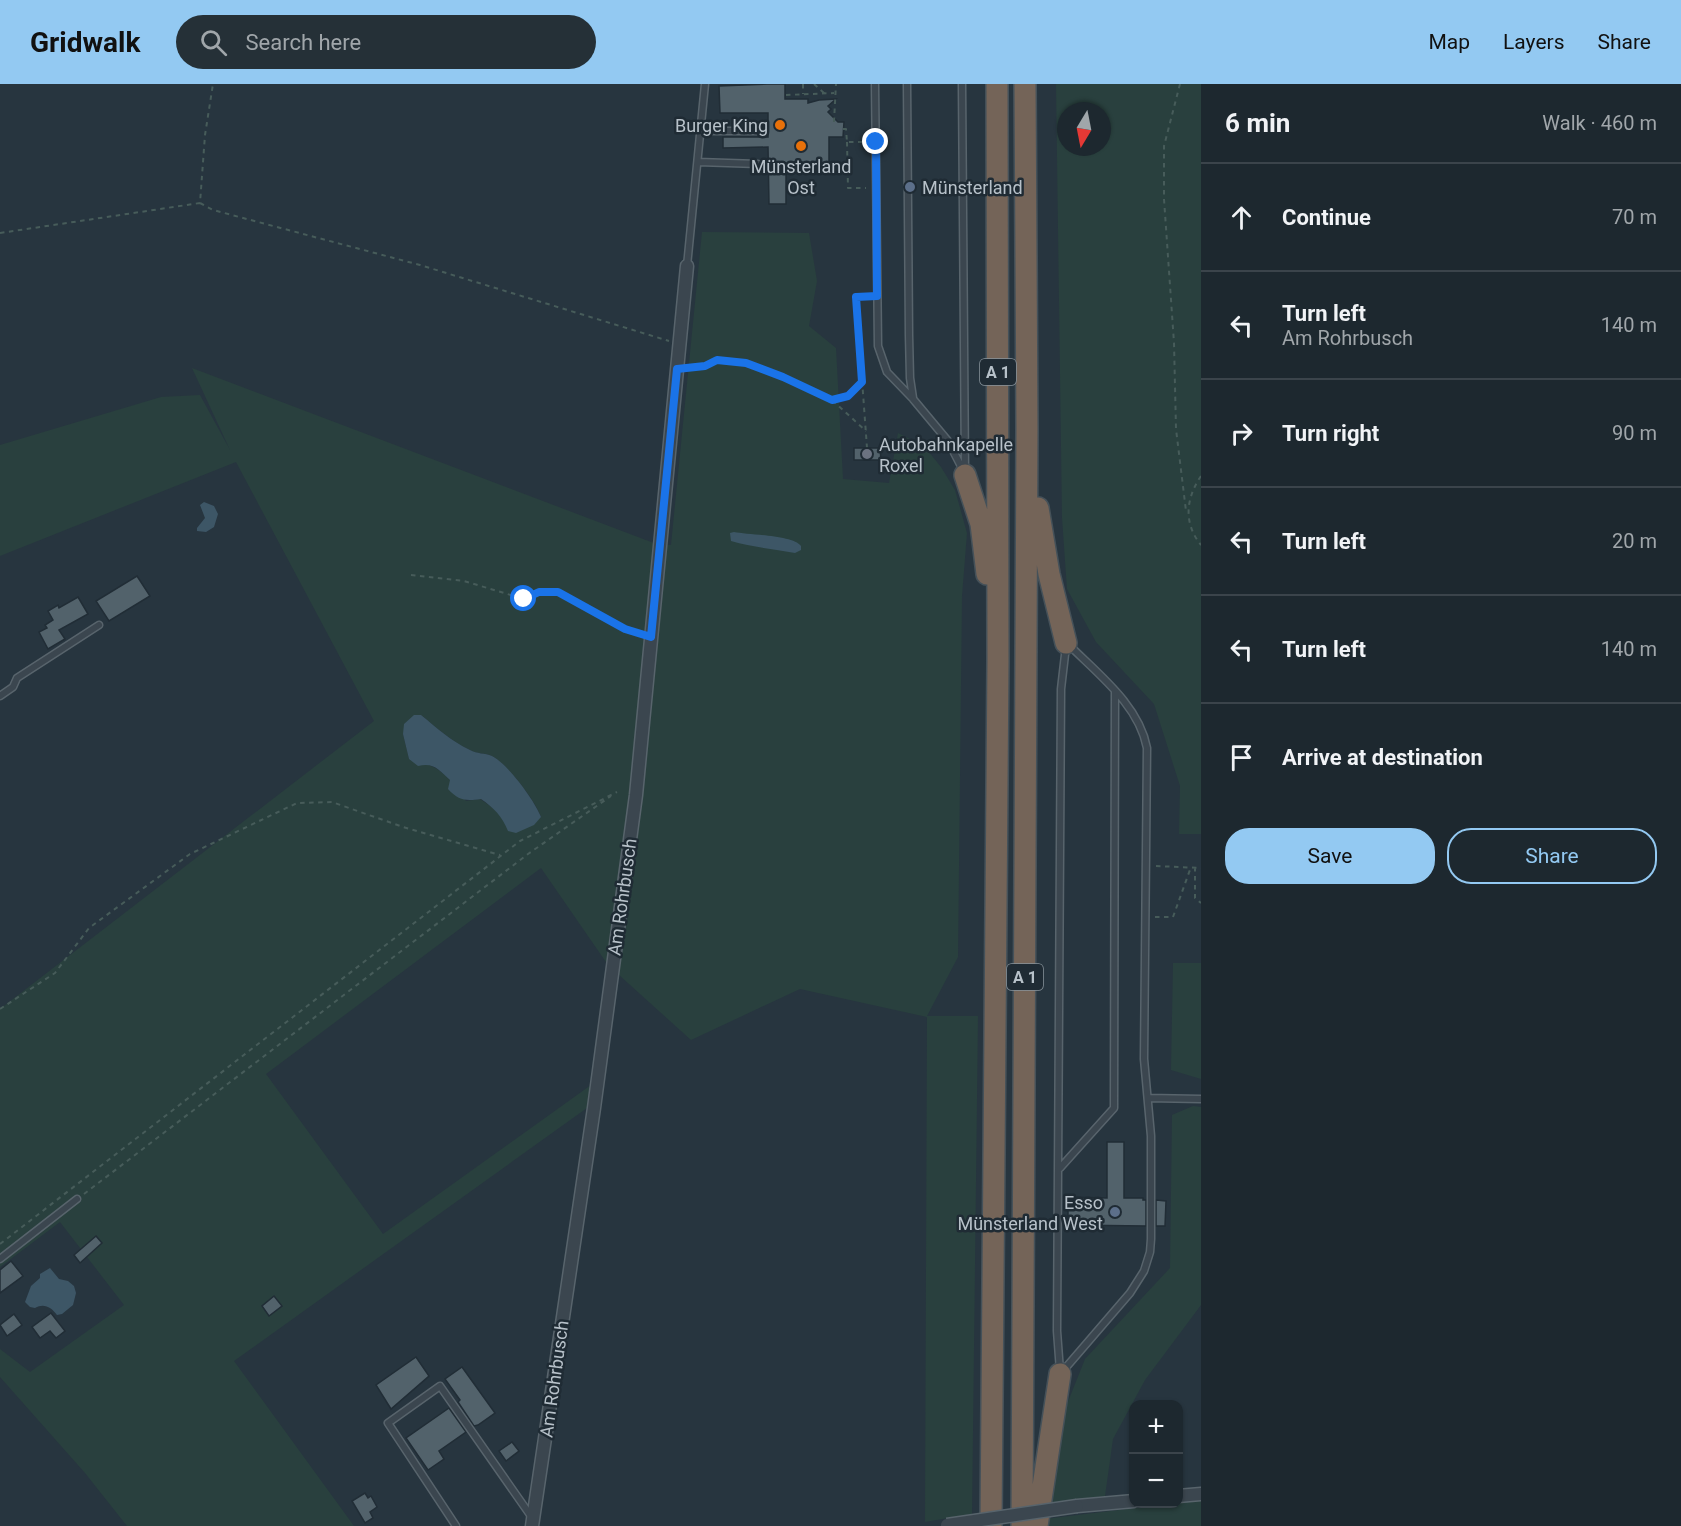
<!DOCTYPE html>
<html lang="en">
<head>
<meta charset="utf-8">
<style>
	:root { --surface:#1d282f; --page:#253037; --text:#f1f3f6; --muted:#a0a6aa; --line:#3b444b; --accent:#93c9f2 }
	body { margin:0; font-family:Roboto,sans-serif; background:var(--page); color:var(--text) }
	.controls { position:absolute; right:18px; bottom:18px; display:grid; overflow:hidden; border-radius:12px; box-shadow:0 2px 4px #0004 }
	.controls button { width:54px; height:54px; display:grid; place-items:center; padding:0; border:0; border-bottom:2px solid var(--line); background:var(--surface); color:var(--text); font:30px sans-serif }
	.compass { position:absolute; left:1057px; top:18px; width:54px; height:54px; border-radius:50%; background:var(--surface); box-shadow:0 2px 4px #0004; rotate:190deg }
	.stop { position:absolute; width:18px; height:18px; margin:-14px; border:4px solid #1a73e8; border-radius:50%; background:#fff }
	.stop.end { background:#1a73e8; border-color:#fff; box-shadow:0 2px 6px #0008 }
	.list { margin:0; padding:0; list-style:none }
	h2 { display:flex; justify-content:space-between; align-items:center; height:78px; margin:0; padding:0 24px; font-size:26px }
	h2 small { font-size:20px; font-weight:400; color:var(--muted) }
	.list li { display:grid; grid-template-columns:39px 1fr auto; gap:18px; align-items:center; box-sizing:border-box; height:108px; padding:0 24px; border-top:2px solid var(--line) }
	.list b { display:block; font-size:22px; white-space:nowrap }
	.list p { margin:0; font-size:20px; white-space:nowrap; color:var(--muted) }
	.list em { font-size:20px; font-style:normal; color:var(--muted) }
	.actions { display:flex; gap:12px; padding:18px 24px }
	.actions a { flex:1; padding:14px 0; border:2px solid var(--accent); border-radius:24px; text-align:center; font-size:21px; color:var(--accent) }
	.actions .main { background:var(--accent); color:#111 }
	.icon { flex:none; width:33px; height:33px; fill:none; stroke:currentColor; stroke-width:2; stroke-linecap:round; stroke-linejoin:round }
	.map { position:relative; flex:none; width:1201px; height:1442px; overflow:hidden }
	header { display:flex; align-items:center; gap:36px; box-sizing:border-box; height:84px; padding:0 30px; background:var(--accent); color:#111 }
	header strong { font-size:28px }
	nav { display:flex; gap:33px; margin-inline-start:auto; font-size:21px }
	.search { width:420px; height:54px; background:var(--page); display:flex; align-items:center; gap:15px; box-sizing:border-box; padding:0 21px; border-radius:33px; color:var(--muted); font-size:22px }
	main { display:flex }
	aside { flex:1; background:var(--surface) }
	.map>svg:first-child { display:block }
</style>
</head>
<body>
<header>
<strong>Gridwalk</strong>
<div class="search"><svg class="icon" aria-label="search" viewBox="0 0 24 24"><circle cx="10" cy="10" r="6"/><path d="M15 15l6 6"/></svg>Search here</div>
<nav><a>Map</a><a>Layers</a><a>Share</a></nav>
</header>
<main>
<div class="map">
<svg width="1201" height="1442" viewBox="0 0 1201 1442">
	<rect width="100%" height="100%" fill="#27353f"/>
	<path fill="#29403e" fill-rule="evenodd" d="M1056,0H1201V750H1179L1180,702L1154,620L1096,558L1067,505L1062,434ZM1066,27H1102V63H1066Z
		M702,148L809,149L817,197L809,242L836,264L843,395L889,399L898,349L924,362L941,383L955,406L967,449L962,512L958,873L927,932H978L972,1430L925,1438L927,933L800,905L691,956L608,881L541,784L266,990L383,1150L591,1001L587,1024L234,1277L354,1442H127L85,1389L0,1293V1265L30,1288L124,1221L60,1138L0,1183V925L374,637L236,378L0,472V361L161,313L200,311L230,366L192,284L659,461H671ZM421,631C437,644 451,657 470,666C477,670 486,669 492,672C507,680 536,717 541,733L504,737L495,725L480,715L466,717C447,691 441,682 409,675L403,650Z
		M1173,879H1201V995L1171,986Z
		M1193,1022L1201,1023V1221L1145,1296L1113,1355L1105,1412L1048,1419L1057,1345L1085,1275L1170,1184L1172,1031Z
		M1201,1416V1442H1045V1435Z"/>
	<path fill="#3d5666" d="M204,418L214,422L218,430L214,443L206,448L197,447V444L205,434L200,421Z
		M734,448C749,451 793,451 801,462V466L795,469C773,465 752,463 731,457L730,449Z
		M414,631H421C437,644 451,657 470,666C477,670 485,669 492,672C508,680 535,717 541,733L534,741L516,749L508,747C502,732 494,724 481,715C466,717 459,717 448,705L450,696C439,686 434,678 418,682L409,675L403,650L404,640Z
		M50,1184L59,1195L68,1197L74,1202L76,1209L73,1221L62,1230L57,1231C51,1223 44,1219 35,1224L30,1223L25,1218L31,1202L40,1194V1190Z"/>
	<path fill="#52626b" stroke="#212d36" stroke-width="1.5" d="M767,0H785V15H808V19L819,16L836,15L828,22L831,25L828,28L838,38H844L843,53H829V86L786,87V120H769L768,63L723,64V53H768V29H720L719,2Z
		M854,364H880L881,376H854Z
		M137,492L150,512L109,537L96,517Z
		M78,513L88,530L59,546L65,555L48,565L39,548L47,544L45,541L53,536L48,527L58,521L59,524Z
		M1107,1058H1124V1114H1143V1116H1146V1142L1068,1141V1113L1107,1114Z
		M1156,1116L1166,1117L1165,1142H1156Z
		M96,1152L102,1159L80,1179L74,1171Z
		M11,1177L23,1192L0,1209V1186Z
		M274,1212L282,1222L269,1232L262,1222Z
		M51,1229L65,1247L56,1254L50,1247L40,1254L32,1243Z
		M14,1230L22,1241L7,1252L0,1241Z
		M416,1273L429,1292L391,1325L376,1301Z
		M462,1283L495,1329L478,1341L474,1342L458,1318L460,1316L445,1295Z
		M449,1324L466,1348L439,1367L444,1375L428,1386L406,1354Z
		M512,1358L519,1367L506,1377L499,1367Z
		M365,1409L368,1414L371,1412L377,1423L370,1428L373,1434L365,1439L352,1417Z"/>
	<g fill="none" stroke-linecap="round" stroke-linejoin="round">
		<g stroke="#58646c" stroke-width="9">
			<path id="lane" d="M875,0L878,262L887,288L913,315L948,357L964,388
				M907,0L909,251L910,294L913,314
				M962,0L965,388
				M701,47H759
				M698,78L758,80
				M687,182L705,0
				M0,612L13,603L17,594L99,541
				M1148,1014L1201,1015
				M1060,1084L1114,1024L1115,608
				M0,1175L77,1115
				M1060,1287L1057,1247L1061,605L1066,562
				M1062,1288L1130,1209L1144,1187L1150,1168L1151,1155V1052L1144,975L1147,664C1139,621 1098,590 1068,560
				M456,1442L388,1339L440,1302L533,1435"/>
		</g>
		<g stroke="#58646c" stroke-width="15">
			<path id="street" d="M1178,1412L1201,1410
				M1077,1422L1134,1417
				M532,1442L594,1024L636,711L687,182"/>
		</g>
		<g stroke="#455159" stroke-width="24">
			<path id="highway" d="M965,391L981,440L987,490
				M1038,424L1049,490L1066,559
				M991,1442L998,577L997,0
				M1022,1442L1027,344L1025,0
				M1037,1442L1060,1290"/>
		</g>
		<path stroke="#475c5a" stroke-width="2" stroke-dasharray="4.5 4.5" stroke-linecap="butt" d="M803,0V10
			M814,0L825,10
			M1180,0L1164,62V115L1174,259L1176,345L1186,427
			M786,11L834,9
			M834,38L836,0
			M843,45H846L847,58H867
			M847,58L848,104H866
			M200,119L213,126L420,181L669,257
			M0,149L200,119L205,51L213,0
			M689,284L705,282L717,276L746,279L783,293L832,316L866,347
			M832,316L848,312L862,299
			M867,364L856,213H868
			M1201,392C1186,414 1183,439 1201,461
			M411,491L464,497L524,515L539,508L559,509L625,545L640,549
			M1156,782L1201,784
			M1195,783V814L1201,819
			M1155,833H1173L1191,783
			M0,925L55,889L89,844L190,770L297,719L332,718L403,743L500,771
			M84,1110L528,770L611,712
			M0,1160L520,757L617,708"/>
		<use href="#lane" stroke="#3b464f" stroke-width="6"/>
		<use href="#street" stroke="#3b464f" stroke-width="12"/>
		<use href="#highway" stroke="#746458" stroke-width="21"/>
		<g stroke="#58646c" stroke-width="15" stroke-linecap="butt">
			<path id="street-bridge" d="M947,1441L1077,1422"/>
		</g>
		<use href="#street-bridge" stroke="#3b464f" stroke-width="12"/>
	</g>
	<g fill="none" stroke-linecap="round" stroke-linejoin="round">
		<path stroke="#1a73e8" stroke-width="8" d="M524,515L539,508H558L625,545L651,553L677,285L705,282L717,276L746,279L783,293L832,316L848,312L862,298L856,213L877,212L876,58"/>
	</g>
	<g fill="#e8710a" stroke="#1f2b34" stroke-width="2">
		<circle cx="780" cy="41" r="6"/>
		<circle cx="801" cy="62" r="6"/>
	</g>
	<g fill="#5c6f8a" stroke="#1f2b34" stroke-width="2">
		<circle cx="910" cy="103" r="6"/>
		<circle cx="1115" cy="1128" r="6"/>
	</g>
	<circle fill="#6b7280" stroke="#1f2b34" stroke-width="2" cx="867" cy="370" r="6"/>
	<g text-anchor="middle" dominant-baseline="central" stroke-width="5" stroke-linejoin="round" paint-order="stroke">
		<g fill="#1f2b34" stroke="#89949c" stroke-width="1.5">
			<rect x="980" y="275" width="36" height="26" rx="4.5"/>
			<rect x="1007" y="880" width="36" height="26" rx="4.5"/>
		</g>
		<g font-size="16" font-weight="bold" fill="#b7c1c9">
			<text x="998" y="288">A 1</text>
			<text x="1025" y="893">A 1</text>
		</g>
		<g font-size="18" fill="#b7c1c9" stroke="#1f2b34" text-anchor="end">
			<text x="768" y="41">Burger King</text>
			<text x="801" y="82" text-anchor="middle">Münsterland<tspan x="801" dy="21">Ost</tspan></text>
			<text x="922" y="103" text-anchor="start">Münsterland</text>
			<text x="879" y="360" text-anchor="start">Autobahnkapelle<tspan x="879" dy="21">Roxel</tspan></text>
			<text x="1103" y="1118">Esso<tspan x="1103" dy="21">Münsterland West</tspan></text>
		</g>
		<g font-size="18" fill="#b7c1c9" stroke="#1f2b34">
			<text transform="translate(622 813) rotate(-82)">Am Rohrbusch</text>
			<text transform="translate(554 1295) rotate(-82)">Am Rohrbusch</text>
		</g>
	</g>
</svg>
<div class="controls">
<button>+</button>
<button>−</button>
</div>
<svg class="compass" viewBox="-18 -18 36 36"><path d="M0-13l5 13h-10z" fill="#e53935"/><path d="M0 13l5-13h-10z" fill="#a0a6aa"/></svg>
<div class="stop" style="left:524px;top:515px"></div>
<div class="stop end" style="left:876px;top:58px"></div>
</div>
<aside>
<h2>6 min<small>Walk · 460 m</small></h2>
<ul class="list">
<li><svg class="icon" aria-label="ahead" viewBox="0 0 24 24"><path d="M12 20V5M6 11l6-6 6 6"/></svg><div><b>Continue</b></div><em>70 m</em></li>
<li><svg class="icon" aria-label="left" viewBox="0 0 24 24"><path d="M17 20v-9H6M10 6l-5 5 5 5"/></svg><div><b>Turn left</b><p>Am Rohrbusch</p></div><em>140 m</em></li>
<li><svg class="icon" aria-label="right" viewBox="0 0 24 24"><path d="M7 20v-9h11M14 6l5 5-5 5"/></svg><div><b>Turn right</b></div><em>90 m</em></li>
<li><svg class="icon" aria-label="left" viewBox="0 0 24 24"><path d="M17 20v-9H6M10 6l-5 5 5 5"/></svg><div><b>Turn left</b></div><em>20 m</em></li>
<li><svg class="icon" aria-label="left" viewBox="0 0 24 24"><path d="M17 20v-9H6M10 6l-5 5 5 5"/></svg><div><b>Turn left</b></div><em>140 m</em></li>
<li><svg class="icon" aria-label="arrive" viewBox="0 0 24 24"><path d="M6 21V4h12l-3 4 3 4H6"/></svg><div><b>Arrive at destination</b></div></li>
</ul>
<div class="actions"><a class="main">Save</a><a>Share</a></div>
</aside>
</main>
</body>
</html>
